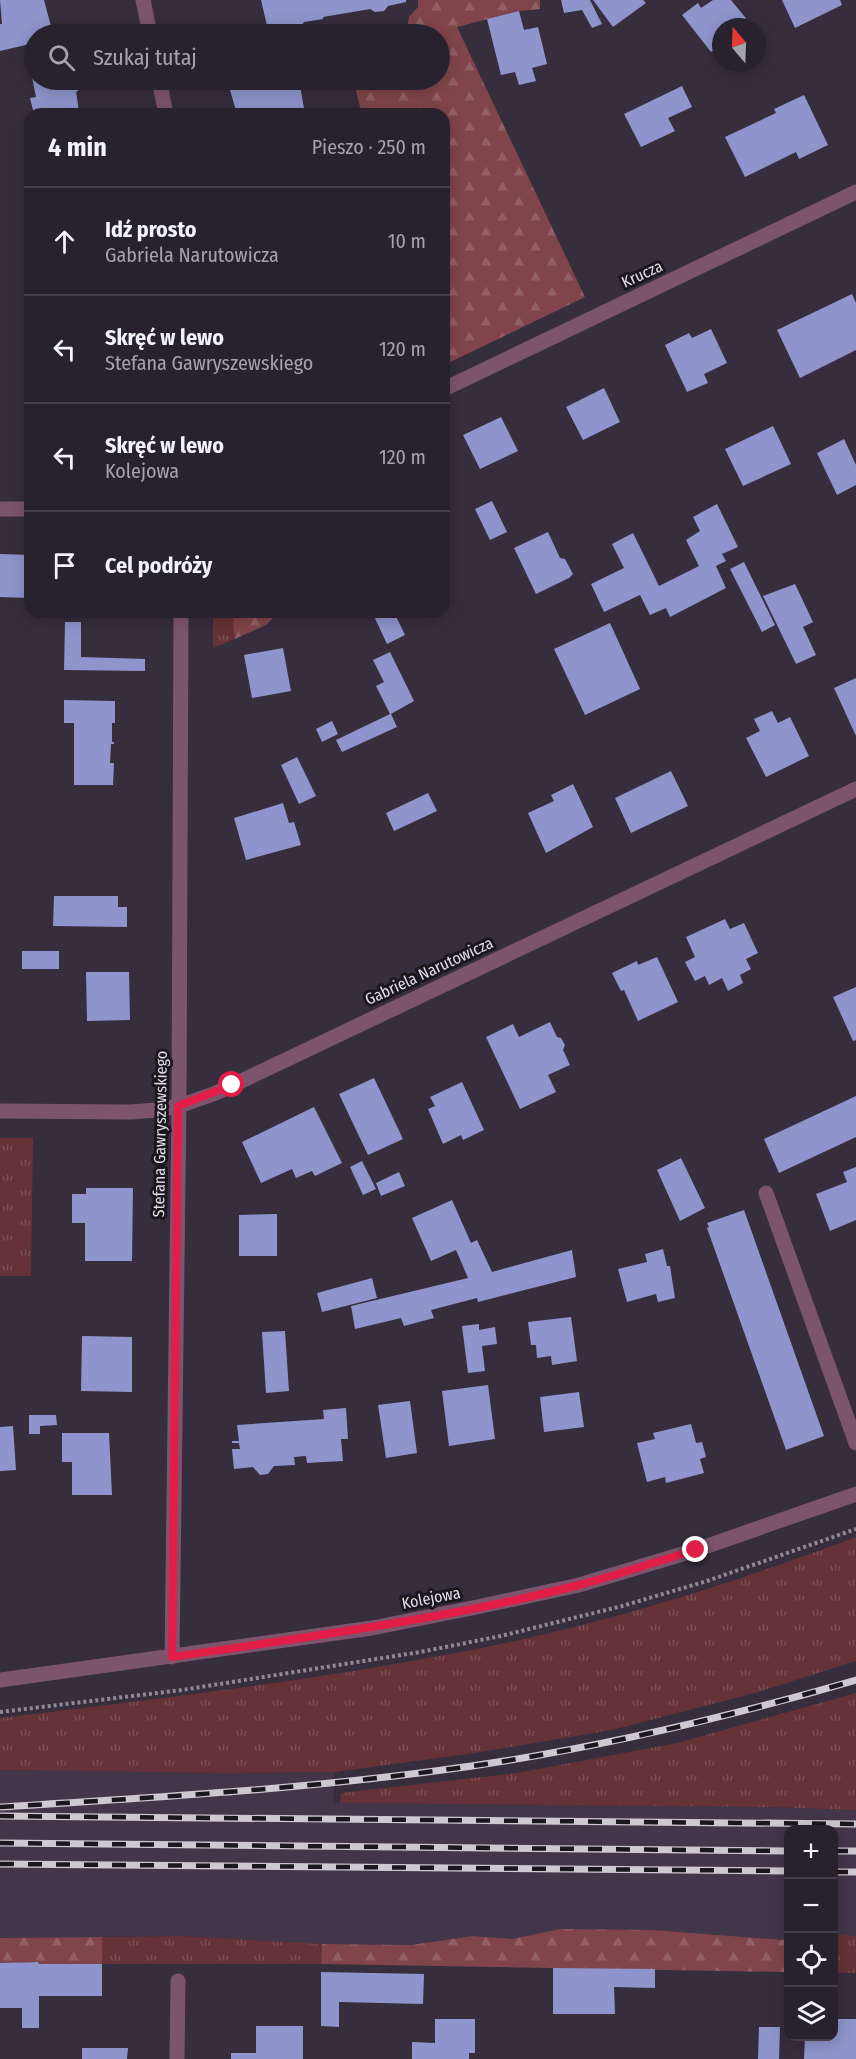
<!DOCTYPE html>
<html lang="pl">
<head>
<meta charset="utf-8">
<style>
	:root { --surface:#28222e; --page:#342f3a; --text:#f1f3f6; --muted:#a5a4aa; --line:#443f4a }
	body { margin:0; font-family:"Fira Sans Condensed",sans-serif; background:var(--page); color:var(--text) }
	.controls { position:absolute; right:18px; bottom:18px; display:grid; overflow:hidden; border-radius:12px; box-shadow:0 3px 15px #0003 }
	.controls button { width:54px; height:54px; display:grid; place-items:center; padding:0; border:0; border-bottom:2px solid var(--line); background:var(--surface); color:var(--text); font:30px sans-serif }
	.compass { position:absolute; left:712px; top:18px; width:54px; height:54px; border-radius:50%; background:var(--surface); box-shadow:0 3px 15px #0003; rotate:341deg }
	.stop { position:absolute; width:18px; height:18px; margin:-14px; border:4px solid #e11d48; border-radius:50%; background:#fff }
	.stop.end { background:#e11d48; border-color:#fff; box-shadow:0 2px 6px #0008 }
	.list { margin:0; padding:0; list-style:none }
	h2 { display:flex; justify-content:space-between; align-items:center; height:78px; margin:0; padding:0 24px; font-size:26px }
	h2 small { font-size:20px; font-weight:400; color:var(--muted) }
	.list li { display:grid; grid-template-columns:39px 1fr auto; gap:18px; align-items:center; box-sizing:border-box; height:108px; padding:0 24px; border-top:2px solid var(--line) }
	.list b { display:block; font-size:22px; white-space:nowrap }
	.list p { margin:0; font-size:20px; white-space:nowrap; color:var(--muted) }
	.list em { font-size:20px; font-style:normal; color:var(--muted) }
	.icon { flex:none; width:33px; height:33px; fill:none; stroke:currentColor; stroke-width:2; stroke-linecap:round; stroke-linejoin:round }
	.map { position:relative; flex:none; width:856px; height:2059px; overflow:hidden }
	.search { position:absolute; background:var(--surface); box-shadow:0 3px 15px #0003; left:24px; top:24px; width:426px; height:66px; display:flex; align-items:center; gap:15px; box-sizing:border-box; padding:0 21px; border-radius:33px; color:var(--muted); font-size:22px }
	.panel { position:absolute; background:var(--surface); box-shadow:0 3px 15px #0003; left:24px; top:108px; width:426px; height:510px; border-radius:18px }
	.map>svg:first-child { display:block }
</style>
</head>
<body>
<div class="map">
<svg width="856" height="2059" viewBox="0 0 856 2059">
	<defs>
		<pattern id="grass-tufts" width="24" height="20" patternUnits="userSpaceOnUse" patternTransform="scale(1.5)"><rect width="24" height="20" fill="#653237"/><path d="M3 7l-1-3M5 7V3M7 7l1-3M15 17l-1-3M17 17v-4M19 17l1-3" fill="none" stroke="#7b4f54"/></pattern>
		<pattern id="forest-firs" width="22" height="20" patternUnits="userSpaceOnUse" patternTransform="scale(1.5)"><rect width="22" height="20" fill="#80454a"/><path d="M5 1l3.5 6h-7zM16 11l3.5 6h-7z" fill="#925f64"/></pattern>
	</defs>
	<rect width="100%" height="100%" fill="#362d3d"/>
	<path fill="#43364b" d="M0,1770L223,1773L335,1772L333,1803L769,1807L856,1810V1936L834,1934V1830H788V1940L653,1930L560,1929L512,1939L473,1936L411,1945L322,1944L180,1936L0,1938Z"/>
	<path fill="url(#grass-tufts)" d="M213,612H235L233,623L235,639L213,648Z
		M0,1138H33L31,1276H0Z
		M856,1537V1661L755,1693L612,1730L475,1753L335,1772L223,1773L0,1770V1718C167,1698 336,1678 501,1644C622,1619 741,1580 856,1537Z
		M856,1693V1810L769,1807L340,1803L341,1793L517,1773L677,1743Z
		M834,1934L856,1936V1973H834Z
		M180,1936L322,1944L321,1964H102V1937Z"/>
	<path fill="url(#forest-firs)" d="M418,0H540V9L519,11L457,27L585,297L444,365V114H362L353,80H440V34H406L409,17L418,7Z
		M235,612H279L266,625L235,639L233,623Z
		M560,1929L653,1930L785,1940L784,1972L321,1964L322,1944L411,1945L473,1936L512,1939Z
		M102,1937V1964H39L38,1962L0,1963V1938Z"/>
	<path fill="#8f95cc" d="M0,0H44L53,34H34V43L0,51V24H2Z
		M261,0H406V2L388,6L384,11L375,12L370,9L323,17V19L304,22L300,28L291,29L286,26L268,30Z
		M561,0H590L602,24L592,28L582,10L564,13Z
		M593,0H643L646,3L613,27Z
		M713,0H731L749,22L743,27H721V44L711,52L682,15L698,3L701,8Z
		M782,0H840L842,5L795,28Z
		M519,11L524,30L538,27L547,64L532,68L536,81L519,85L515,72L501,75L487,19Z
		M32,77H34V80H76L78,91L76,92L79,111L63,114H34L30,98L36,97Z
		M282,80H299L305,114H237L230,90Z
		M682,86L692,107L668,118L675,131L641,147L624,114Z
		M804,95L828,145L799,159L796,152L745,177L725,137L776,113L774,109Z
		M852,294L856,303V350L800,378L777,330Z
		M711,329L727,363L704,374L708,383L687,392L665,345L689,333L692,338Z
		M604,388L620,422L583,440L566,407Z
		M501,417L518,451L480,469L463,435Z
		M773,426L791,464L743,486L725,449Z
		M844,439L856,465V485L837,495L817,453Z
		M492,501L507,532L490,540L475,509Z
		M717,504L738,547L722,554L726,561L716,566L726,588L670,617L666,608L650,615L640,595L604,612L591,584L624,568L612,544L633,533L659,586L699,566L686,540L700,531L693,517Z
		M548,532L560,558L565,559L573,574L569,578L536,594L514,548Z
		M0,554L30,555V598L0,597Z
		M744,562L775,625L762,632L730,569Z
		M795,584L813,622L803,627L816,655L796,664L763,596Z
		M372,612H394L405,635L387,644Z
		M65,622H81V657L145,659V671L64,670Z
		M610,623L640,689L585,715L554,649Z
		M283,648L291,691L252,698L244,655Z
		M390,652L414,701L391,714L397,727L342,752L336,740L390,714L376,686L384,682L373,660Z
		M856,678V736L834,688Z
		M64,700L115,701V723H112V742H114V744H111L110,763H114L113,785H74V723H64Z
		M772,711L778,723L790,717L809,756L766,777L746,738L760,731L754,719Z
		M332,721L338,734L322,742L316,729Z
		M297,757L316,796L299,804L281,765Z
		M671,771L688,806L631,833L615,798Z
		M573,784L593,827L546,853L528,813L554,801L551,795Z
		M428,793L437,811L394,831L386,813Z
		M283,803L289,823L294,822L301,845L246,860L234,818Z
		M54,896H118V907H127V927L53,926Z
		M725,919L730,929L744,923L758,953L746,959L751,969L740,975L743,983L728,991L722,978L709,985L705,976L695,981L685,962L695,957L686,937Z
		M22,951H59V969H22Z
		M657,957L678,1002L638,1021L624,990L621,991L612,973L637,961L638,965Z
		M86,972H129L130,1020L87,1021Z
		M856,987V1040L853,1041L833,997Z
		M550,1022L557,1037L561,1038L565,1045L563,1050L570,1065L548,1075L556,1092L520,1109L486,1037L513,1024L519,1037Z
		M374,1078L403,1139L368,1155L339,1094Z
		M462,1082L484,1130L463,1140L461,1135L443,1144L428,1109L435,1106L430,1097Z
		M856,1096V1137L779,1173L764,1139Z
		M314,1107L342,1163L315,1176L312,1171L296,1178L292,1169L261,1183L242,1142Z
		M681,1158L705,1208L680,1221L657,1170Z
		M362,1161L376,1189L363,1195L350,1167Z
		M856,1167V1220L830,1231L816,1194L847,1182L843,1172Z
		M399,1172L405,1186L381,1196L376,1183Z
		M86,1188H133L132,1261H85V1223H72V1194H86Z
		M452,1200L471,1243L477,1240L492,1272L572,1250L576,1277L478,1302L477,1298L431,1310L434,1318L404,1326L401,1318L355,1329L351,1306L468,1278L456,1250L431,1261L412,1218Z
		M744,1210L824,1436L786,1450L707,1228L709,1227L707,1223Z
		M277,1214V1256H239V1215Z
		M663,1249L667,1266H670L675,1298L658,1302L656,1294L627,1302L618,1269L647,1262L645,1254Z
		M372,1278L377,1298L322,1312L317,1293Z
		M571,1317L577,1361L552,1365L551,1356L537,1358L536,1345H531L528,1322Z
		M479,1324V1330L495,1327L497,1344L482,1346L485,1371L468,1373L462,1326Z
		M285,1331L289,1391L266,1393L262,1332Z
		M82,1336L132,1337V1392L81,1391Z
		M488,1385L495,1439L449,1446L442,1391Z
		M579,1392L584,1427L544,1432L540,1397Z
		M410,1401L417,1453L386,1458L378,1405Z
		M346,1408L348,1439H341L343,1461L307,1463L306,1456L294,1457L295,1465L274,1466L268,1474L260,1475L253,1467L234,1469L232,1449H240L239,1443H232V1441H239L237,1425L324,1419L323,1410Z
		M29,1415H56L57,1425L40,1426V1434H29Z
		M691,1424L696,1443L702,1442L706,1457L700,1459L704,1473L666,1483L665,1477L647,1482L637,1443L655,1439L653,1433Z
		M13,1426L16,1470L0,1471V1427Z
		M62,1433H109L112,1495H72V1462H62Z
		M38,1962L39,1964H102V1996H39V2028H22V2008H0V1963Z
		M553,1968L655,1969V1988L614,1987L615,2014H553Z
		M321,1972L424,1974L423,2004L339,2002V2027L321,2026Z
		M435,2019H475V2053H469V2059H412V2042L435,2043Z
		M834,2019H856V2059H804L805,2037H834Z
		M256,2026H303V2059H231V2053H256Z
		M759,2027H780L779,2059H758Z
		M82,2048H128L127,2059H82Z"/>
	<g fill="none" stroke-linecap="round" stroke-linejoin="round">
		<path stroke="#918996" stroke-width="4" stroke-dasharray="3 3" stroke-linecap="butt" d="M0,1712L182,1690L420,1652L501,1636L622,1606L707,1581L856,1529"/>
		<path stroke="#7c546c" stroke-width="15" d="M766,1193L856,1443"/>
		<path stroke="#7c546c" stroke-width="15" d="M143,0L150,34
			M159,80L166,114
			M444,389L856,192
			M0,509H30
			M0,1111L131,1112L157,1110L179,1106L216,1093L856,789
			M172,1657L179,1106L181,612
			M0,1680L372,1628L477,1607L579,1585L696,1550L856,1494
			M177,2059L178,1981"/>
		<g stroke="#cec8d2" stroke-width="7">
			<path id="rail" d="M0,1807C145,1798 291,1790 435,1771C578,1753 718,1720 856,1680
				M0,1816L856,1824
				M0,1843L788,1851
				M834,1851H856
				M0,1864L788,1871
				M834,1872H856"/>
		</g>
		<use href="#rail" stroke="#1b171e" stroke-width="4.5" stroke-dasharray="14" stroke-linecap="butt"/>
	</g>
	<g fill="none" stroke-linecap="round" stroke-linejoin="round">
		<path stroke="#e11d48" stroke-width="8" d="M232,1085L178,1106L172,1657C308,1637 445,1619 579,1585C618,1575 657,1561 696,1550"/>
	</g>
	<g text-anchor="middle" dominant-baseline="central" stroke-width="6" stroke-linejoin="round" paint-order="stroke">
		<g font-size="16" fill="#e3dde7" stroke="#1b171e">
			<text transform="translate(642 274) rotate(-25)">Krucza</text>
			<text transform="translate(429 971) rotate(-25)">Gabriela Narutowicza</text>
			<text transform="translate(160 1134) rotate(-89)">Stefana Gawryszewskiego</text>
			<text transform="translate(431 1598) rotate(-11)">Kolejowa</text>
		</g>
	</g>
</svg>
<div class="controls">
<button>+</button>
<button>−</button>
<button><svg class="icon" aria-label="locate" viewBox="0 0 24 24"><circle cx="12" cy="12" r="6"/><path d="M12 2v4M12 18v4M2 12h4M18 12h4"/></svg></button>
<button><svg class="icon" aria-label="layers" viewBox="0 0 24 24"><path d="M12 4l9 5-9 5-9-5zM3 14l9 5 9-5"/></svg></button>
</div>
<svg class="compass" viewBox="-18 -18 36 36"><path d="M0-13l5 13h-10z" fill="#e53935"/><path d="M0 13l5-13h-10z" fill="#a5a4aa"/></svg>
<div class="stop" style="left:232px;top:1085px"></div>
<div class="stop end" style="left:696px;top:1550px"></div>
<div class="search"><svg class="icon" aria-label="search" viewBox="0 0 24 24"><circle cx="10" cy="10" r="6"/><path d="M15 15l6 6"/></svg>Szukaj tutaj</div>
<section class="panel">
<h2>4 min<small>Pieszo · 250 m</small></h2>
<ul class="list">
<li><svg class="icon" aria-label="ahead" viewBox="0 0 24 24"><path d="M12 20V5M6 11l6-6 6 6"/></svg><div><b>Idź prosto</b><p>Gabriela Narutowicza</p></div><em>10 m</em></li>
<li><svg class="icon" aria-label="left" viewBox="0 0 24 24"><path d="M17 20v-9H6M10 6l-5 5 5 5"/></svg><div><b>Skręć w lewo</b><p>Stefana Gawryszewskiego</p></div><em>120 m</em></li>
<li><svg class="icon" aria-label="left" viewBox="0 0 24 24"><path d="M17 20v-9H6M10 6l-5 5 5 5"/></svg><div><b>Skręć w lewo</b><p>Kolejowa</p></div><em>120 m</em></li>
<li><svg class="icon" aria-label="arrive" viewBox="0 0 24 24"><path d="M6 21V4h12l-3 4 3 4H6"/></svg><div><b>Cel podróży</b></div></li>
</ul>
</section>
</div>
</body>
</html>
